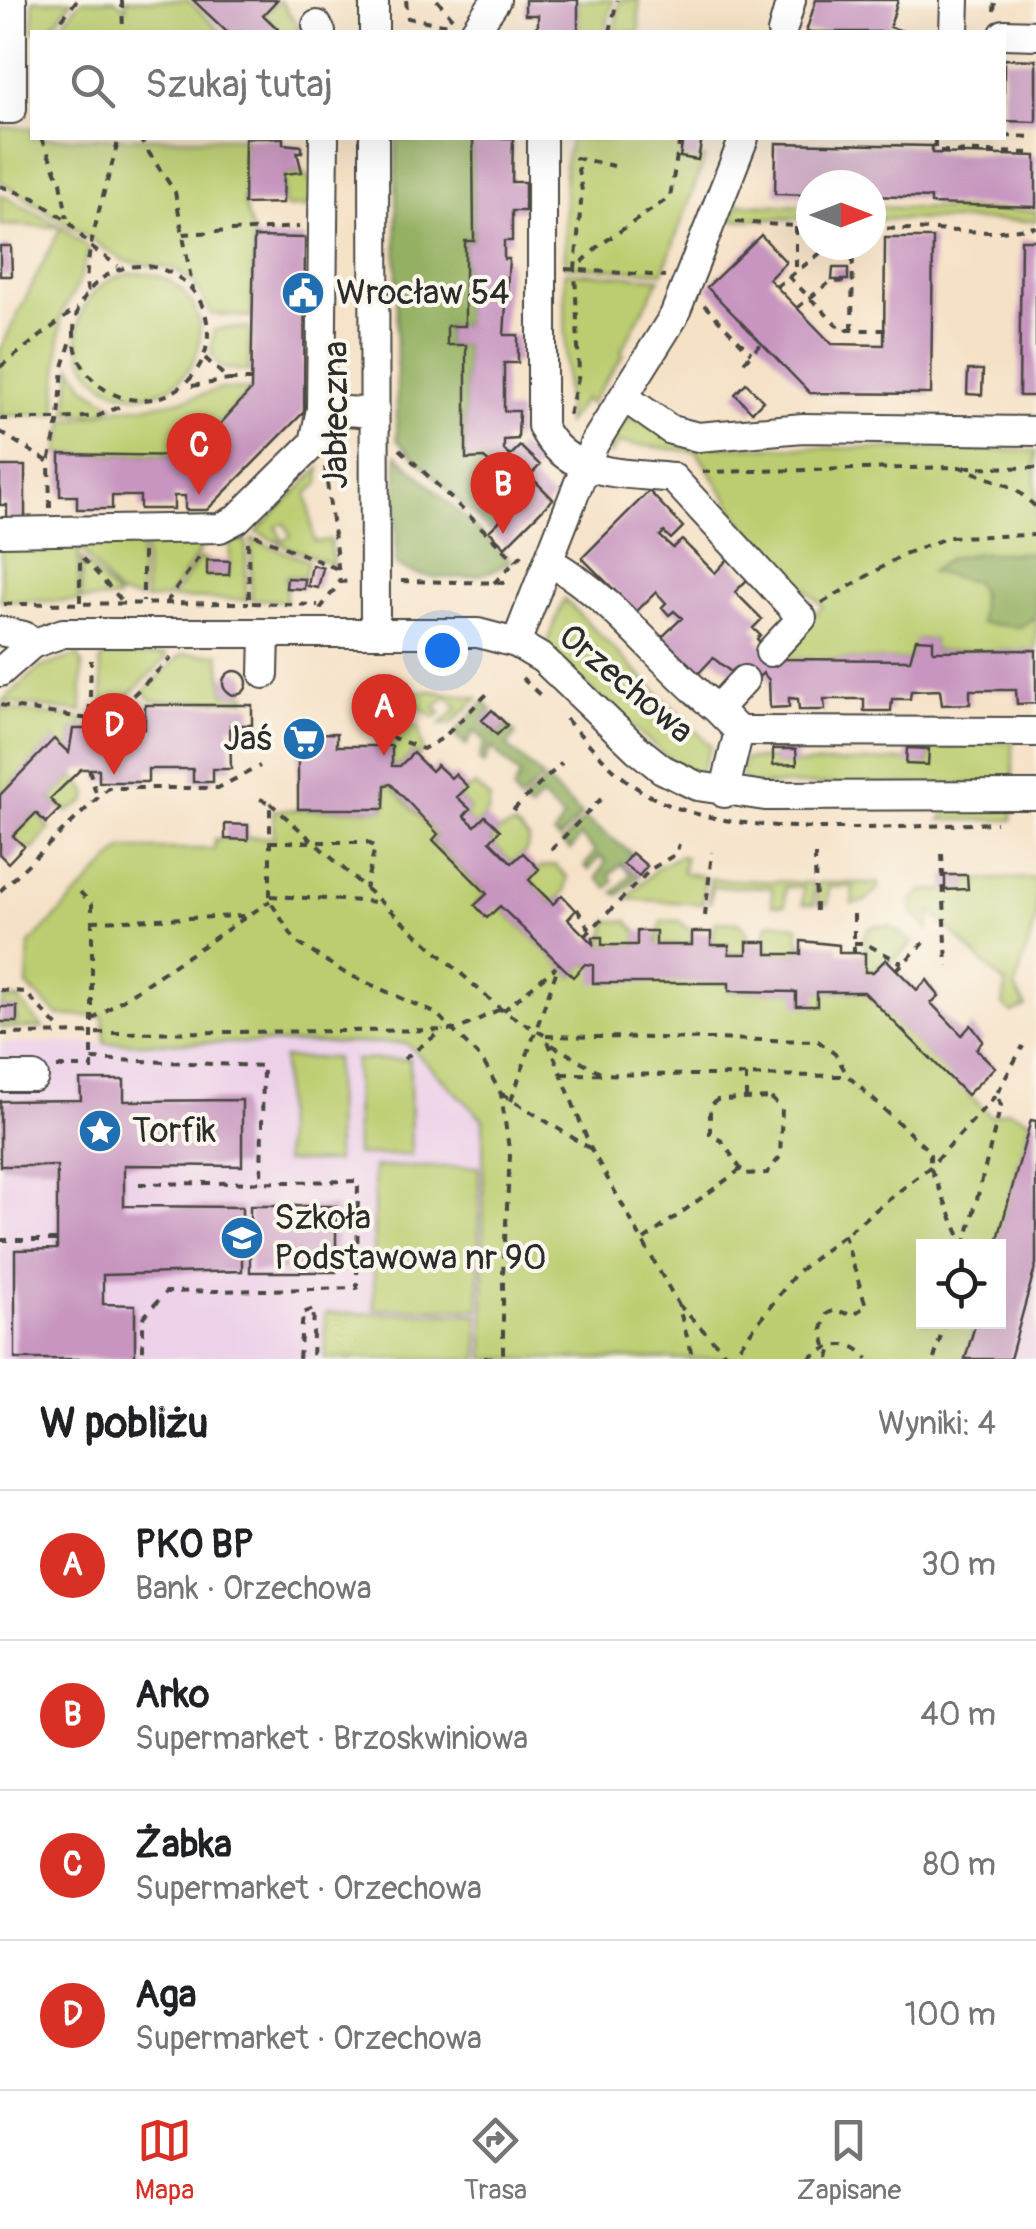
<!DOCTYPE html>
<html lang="pl">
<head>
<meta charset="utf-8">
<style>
	:root { --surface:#fff; --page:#f6f6f6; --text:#202124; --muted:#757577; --line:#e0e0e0; --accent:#d93025 }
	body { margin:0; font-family:Pangolin,sans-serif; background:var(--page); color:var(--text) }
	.controls { position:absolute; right:30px; bottom:30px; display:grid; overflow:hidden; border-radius:0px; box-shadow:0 10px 40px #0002 }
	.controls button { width:90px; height:90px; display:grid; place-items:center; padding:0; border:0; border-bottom:2px solid var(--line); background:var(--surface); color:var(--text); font:50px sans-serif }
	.compass { position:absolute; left:796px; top:170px; width:90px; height:90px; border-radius:50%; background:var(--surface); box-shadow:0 10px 40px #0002; rotate:90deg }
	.you { position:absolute; left:442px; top:650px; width:35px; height:35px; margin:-25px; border:8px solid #fff; border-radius:50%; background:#1a73e8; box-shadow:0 0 0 15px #1a73e833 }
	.badge { display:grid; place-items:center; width:65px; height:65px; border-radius:50%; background:var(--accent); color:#fff; font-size:32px; font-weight:700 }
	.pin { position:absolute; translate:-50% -82px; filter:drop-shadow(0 2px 5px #0008) }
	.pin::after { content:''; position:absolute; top:52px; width:35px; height:30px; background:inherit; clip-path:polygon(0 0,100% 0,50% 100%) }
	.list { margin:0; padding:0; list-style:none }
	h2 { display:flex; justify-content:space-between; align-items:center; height:130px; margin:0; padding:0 40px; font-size:42px }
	h2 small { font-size:32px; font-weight:400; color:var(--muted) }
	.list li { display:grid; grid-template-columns:65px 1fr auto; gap:30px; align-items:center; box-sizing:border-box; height:150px; padding:0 40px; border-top:2px solid var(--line) }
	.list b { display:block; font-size:38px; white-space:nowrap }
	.list p { margin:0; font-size:32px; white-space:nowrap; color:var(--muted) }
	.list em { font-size:32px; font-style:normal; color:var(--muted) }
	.icon { flex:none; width:55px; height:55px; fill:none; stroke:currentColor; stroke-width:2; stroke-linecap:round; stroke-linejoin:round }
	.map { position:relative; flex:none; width:1036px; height:1359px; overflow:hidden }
	.search { position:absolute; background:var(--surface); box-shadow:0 10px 40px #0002; left:30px; right:30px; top:30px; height:110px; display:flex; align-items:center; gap:25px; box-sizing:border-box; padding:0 35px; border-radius:0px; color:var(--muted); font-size:38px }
	.sheet { height:730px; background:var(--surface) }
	nav { display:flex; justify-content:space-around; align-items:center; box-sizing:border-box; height:140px; border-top:2px solid var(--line); background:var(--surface); font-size:28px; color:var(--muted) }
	nav a { display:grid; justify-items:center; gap:5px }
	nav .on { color:var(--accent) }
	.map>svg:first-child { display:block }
</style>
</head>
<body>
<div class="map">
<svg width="1036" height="1359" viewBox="0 0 1036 1359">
	<rect width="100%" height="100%" fill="#fbf7ec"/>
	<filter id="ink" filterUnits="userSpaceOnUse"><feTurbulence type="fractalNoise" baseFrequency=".01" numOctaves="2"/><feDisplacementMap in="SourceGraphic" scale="20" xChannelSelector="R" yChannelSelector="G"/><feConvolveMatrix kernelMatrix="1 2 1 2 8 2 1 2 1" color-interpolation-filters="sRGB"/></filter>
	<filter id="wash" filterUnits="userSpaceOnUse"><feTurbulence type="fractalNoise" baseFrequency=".0048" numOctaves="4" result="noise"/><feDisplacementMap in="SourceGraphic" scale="40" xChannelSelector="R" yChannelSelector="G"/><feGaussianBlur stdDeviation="2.25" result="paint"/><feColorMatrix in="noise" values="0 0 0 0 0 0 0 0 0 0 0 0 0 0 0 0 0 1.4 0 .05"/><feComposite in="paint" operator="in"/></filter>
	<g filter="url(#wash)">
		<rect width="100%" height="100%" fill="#f5e1c6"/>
		<path fill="#edd1e9" d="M0,1043H406L483,1119L484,1359H0Z
			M1036,1101V1359H965L976,1322H998L996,1246Z"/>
		<path fill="#bbcd70" stroke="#737c4e" stroke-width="2.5" d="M33,0H72L48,32H33Z
			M81,0H115L126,8V0H188L221,32H56Z
			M280,0L302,32H274L277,28L263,15Z
			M578,0H613L605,32H578Z
			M620,0H639V32H614Z
			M0,127L32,128V138H245L244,204L254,237L251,317L211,314L195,284L174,269L124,261L0,181Z
			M571,138H683L680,157L705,158L663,272L565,266V163Z
			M302,172L314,182V197L305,207H284V174Z
			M0,194L62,227L89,249L78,285L61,314L56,414L0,416V350L61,227L0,225Z
			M738,204L811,206V218L732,220Z
			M871,207L1036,211V221L871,219Z
			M565,272L660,278L621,351L624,354L589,405L585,398L566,423Z
			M78 334a61 61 0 1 1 122 0a61 61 0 1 1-122 0Z
			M222,328H249V371L221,368L211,353L214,331Z
			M72,366L85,387L114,405L100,413L67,414Z
			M219,389L250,390L187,455L58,454L65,421C87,419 106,410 126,408C158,405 188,401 219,389Z
			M630,417L696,446L1036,451V650L933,651V640L917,639L910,660L777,659L774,656L823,606L750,534L697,452L619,443L610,455L607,449Z
			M320,468L319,484L307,493L314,542L330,540L333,565L278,543L291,536L284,523L276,527L281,538L275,541L256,532Z
			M252,539L308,561L304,577L286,576V601L251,599Z
			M200,541V551L167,598L145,600V543Z
			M230,541H246V600L172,598L200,558L207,560V575H229Z
			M67,543L79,545L78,601H1V544Z
			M141,543L140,599L118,595L82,550V544Z
			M82,559L117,597L118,599L81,600Z
			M564,599L711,746L699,775L673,763L545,647Z
			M182,654H219L224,694H247L246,700L153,701L144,691Z
			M78,655L82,662V712L2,702L39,668Z
			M107,655H166L167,658L126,698L104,705L100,661Z
			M431,691L478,698L451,724H441L458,708L447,696L435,707L441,713L435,717L402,698L404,692Z
			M0,708L82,719V729H73L69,753L54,740L0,795Z
			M405,724L419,727L423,750L418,757L413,753L400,766H392L391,738Z
			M931,742H1013V784L749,785L741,775L745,759H773L774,765L901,760L928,765Z
			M74,776L88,792L86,801L68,812L50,799Z
			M390,785L436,835L431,841L485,893L475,905L500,906L573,977L585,964L593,965L729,983V991L864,992L991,1116L1008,1110L1031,1120L996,1246H924V1322H976L965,1359H484L483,1119L406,1043H105L103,1016H59L27,986L29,945L122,849H214L215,839L274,837L273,810L385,809V786Z
			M475,785L490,799L488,813L475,826L464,816L470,809L457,797Z
			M1013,804L1012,820H941L951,805Z
			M36,813L50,828L33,849L27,850L13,836Z
			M515,826L529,839L526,851L512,863L490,841L500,830Z
			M679,856L685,857L683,872L704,877L703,904L626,899L657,868Z
			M555,865L567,877L565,892L553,904L529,880L541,867Z
			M1036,878V918L1015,988L1026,1007L1012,1013L1003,1005L1006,985L932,912L928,929L914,915L912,901L922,891L967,889V880Z
			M710,879L813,883L814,904H803V887H785V905H772V887H713L709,904Z
			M818,883H878V888L866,901L852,904L853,887H829L828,904H818Z
			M608,921H627L637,931V945H602Z
			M662,921H679L692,932V945H656Z
			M716,922H739L747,932V954H729L728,945H711Z
			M772,922L798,926L801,954H767L766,926Z
			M872,926H890L913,943L890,964L886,960L873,972H865L864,934Z
			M4,999H18L43,1028H0V1022H17V1008L0,1007Z
			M283,1058H335L336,1162H284Z
			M410,1059L411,1155H356L355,1060Z
			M374,1167H479V1309H374Z
			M325,1313L478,1314L479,1359H325Z"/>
		<path fill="#94b062" stroke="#606e46" stroke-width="2.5" d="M473,138L474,241H465V326H447V345H466V458H484L491,464L478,478L510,511L489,531L397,440L396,139Z
			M397,455L510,560C489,582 419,584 396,564Z
			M979,553H1036V616L1020,627L980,623L981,592L975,582L930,572L950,558Z
			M484,702L492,710L483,719L497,734L507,725L516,734L507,746L543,778L519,801L513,791L520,776L491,747L484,765L479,760L485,741L474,730L467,745L456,738L457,730Z
			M546,781L582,815L559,839L554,835L563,818L541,797L530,810L522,804Z
			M585,819L632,853L624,864L639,876L619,895L614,893L631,874L621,864L609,875L614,881L608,888L597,878L606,861L600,856L589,870L585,866L595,851L580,836L571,850L562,843Z"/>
		<g id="blocks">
			<path fill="#c795c0" d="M193,0H277L263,15L278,29L274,32H227Z
				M525,0H578V32H530L538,25V15H525Z
				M816,0H898L890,27L906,32H806Z
				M1004,59L1036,60V122L1004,121Z
				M245,138H283V144L302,146V152H297L302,172L284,174L283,203L244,204Z
				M473,138H513L512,182H525V211H512V241H504V259H509L504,335H518V363H504V411H519L518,439L504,440V450L510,456L520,446L540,465L530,476L553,499L505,547L489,531L510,511L478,477L491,464L484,458L466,459V345H447V326H465V241H474Z
				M683,138H702L698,160L680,157Z
				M776,143L932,146V153L1036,156V207L931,204V198L871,196V185H811V195L775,194Z
				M761,235L786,262L769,279L832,344L884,345L885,238H933L931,394L810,393L707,287Z
				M254,237L305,238L304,412L207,510H185V496H174V509H140V496H112V509H77V496H60V454L191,456L251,390Z
				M1021,240H1036V396H1019Z
				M0,246H11L12,276H0Z
				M833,268H848V280H832Z
				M968,370H983L982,395L967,394Z
				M746,383L763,401L752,412L735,394Z
				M0,466H25V519H7V505H0Z
				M649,491L683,527L671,539L664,532L660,536L673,548L682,540L715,573L728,559L748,579L735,592L762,619L753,628L760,635L757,639L777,659L910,660L916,639L933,640V651L1036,650V703L1017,704L1016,690H970V704L942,705L940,690L911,691L910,699H892L891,711H864V699H824L825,710H799L798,699L789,698V707L770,708L769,680L763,673L749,686L713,658L698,674L662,637L682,618L674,611L669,615L662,607L666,603L656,592L636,612L582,558Z
				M207,560L230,561L229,575H207Z
				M312,565L323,568L318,588L308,586Z
				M287,578L305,579L304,589L286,588Z
				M223 683a12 12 0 1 1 24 0a12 12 0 1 1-24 0Z
				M145,705H252V725H230L231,769H213V782H193V769H148V782H99V769H81L50,799L60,809L46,823L36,813L13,836L24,846L8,863L0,855V795L54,739L69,753L73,729H145Z
				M492,710L507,725L497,735L482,720Z
				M337,733V746H392V766H400L413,753L431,771L437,765L451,778L455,774L468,787L457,797L470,809L464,816L475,826L485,816L500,830L490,841L512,863L523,853L539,869L529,880L553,904L562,895L576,910L568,919L593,944V937H602V945H637V931H656V945H692V932H711V945H729V954H747V942H767V954H801V941L839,945V953H865V972H873L886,959L917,990L927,980L939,996L931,1003L962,1035L971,1025L983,1041L976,1049L995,1067L967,1095L864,992H817V1006H796V992L729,991V983H593V965L585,964L573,977L500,906L487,918L475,905L487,894L433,840L438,834L391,784L385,785L384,809H298V734Z
				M907,748L929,749L928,765L906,764Z
				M773,749H796L797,764L773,765Z
				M225,824L248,825V840L225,839Z
				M632,853L647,866L639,876L623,864Z
				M945,875H967L968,889L945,890Z
				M0,1007H17V1022H0Z
				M80,1080H124V1101L242,1100V1166L124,1165V1206L242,1207V1225L250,1224V1206H336V1272H250V1250L242,1251V1271L103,1275V1304L135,1305V1359H15V1250L57,1249V1166H0V1101L81,1100Z
				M1031,1120L1036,1121V1264L1010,1359H965L976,1322L999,1321L996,1246Z"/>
		</g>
	</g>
	<g filter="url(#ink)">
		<use href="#blocks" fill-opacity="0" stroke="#494642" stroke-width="2.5"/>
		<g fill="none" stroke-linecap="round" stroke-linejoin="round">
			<g stroke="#494642" stroke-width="32">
				<path id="minor" d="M374,0V32
					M317,25L321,32
					M474,32L496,0
					M782,32L791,0
					M954,32L955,0
					M1004,34L1036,35
					M0,109H12V0
					M374,138L375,632
					M542,138V426C566,478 624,472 673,478L802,618L770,652
					M624,397L671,430L698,437L803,428L1036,431
					M321,409L324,138
					M0,532L220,528L237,519L314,443L321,409L373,413
					M550,562C616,599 659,663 717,709
					M0,631L24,636L32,644
					M516,643L594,444L674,316L744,138
					M0,672L32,644L63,633H478L516,643L543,659L637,749L662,769L697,786L765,796L1036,795
					M264,674L265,634
					M739,731L1036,732
					M724,793L739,731L717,709L744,680
					M0,1077H34"/>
			</g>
			<path stroke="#494642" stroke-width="4" stroke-dasharray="8 8" stroke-linecap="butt" d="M122,0L123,32
				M406,0L408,18L449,25
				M437,0L452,18
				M994,11L995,0
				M52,32L77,0
				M610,32L617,0
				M1004,136L1036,137
				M41,138L61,182L67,218
				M139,138L175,192L193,290
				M935,140V151L1036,153
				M614,166L576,158L582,191L575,269L600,245L670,197L680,138
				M0,186L34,198L68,221L92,248L118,266
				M736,222L811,227
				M871,228L992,232L1036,227
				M183,234L299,227
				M74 333a67 67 0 1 1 134 0a67 67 0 1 1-134 0Z
				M796,267V227
				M565,269L665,276
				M788,276L842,330H890
				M776,287L831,245
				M88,292C79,267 112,168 119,138
				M704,305L751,353
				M797,308L830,282L853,281
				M852,330L853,245
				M205,358L229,380H251
				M744,362L762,343
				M0,367L77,308
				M192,386L229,380
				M569,415L579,374L575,269
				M0,419H59L63,367L72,337
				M0,432L49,462
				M400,449L516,561
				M325,467L340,582
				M964,467L1036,468
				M702,472L960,467L1014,488L1036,507
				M50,508L49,462L59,419L98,416L119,407L121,399
				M255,535L338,569
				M248,542L249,603L318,605
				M143,552V602
				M83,558L123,602
				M401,581L511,583
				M494,583L523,554
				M80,602V557
				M166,603L201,554
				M822,603L904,554L949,537L1036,535
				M4,604L249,603
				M320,609L340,582L351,581
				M522,678L541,696
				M0,705L89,719
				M90,709L120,708L171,658
				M566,719C592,747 617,778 650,796C733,842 900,826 996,823
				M394,720L391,737L423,749L443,738L492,689
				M89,729L91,660
				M89,769L96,793
				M260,799L270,803V901L296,942L345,973L437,1014L483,1061L501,1094L510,1156L503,1273V1359
				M270,803L503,1011L546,1036L591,1149L678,1304L693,1359
				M513,810L562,763
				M270,842H367L375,847L365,889
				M551,850L601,799
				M942,854L947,966
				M815,855L816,915
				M0,891L108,788H218L260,766
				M80,892L92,904V1080
				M270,896L380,902
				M577,909L590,930
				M854,914V953
				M705,916L712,852
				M92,921L247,916
				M585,936L651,869L676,854L679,844
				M854,943H864L902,963
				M896,970L924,943
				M0,990L25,992L62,1031
				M503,1011L556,967
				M92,1020L270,901
				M0,1034L457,1030L500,1009
				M546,1036L818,1041L835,1054L848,1076
				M552,1045L600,1072
				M92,1059L263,1066L261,1183
				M404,1059L443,1030
				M57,1067H92
				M561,1074L848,1076L930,1152V1167L964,1246
				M746,1075V1101
				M502,1094L591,1149
				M771,1098L782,1109L780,1157L767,1173L744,1174L722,1141L710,1134V1106L717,1100Z
				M511,1101L559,964
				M139,1184L358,1181L357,1288L166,1292L143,1318V1359
				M0,1240H57
				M644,1240L741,1169
				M965,1246L1001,1105L996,1095L1023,1046
				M678,1304L730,1358
				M826,1346L822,1329L827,1314L834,1310L852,1315L866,1306L843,1232
				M484,1358H503
				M299,1359L303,1313L314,1309L312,1359
				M730,1359L796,1273L930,1167L996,1095
				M809,1359C826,1345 853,1336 867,1359
				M829,1359L832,1346
				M934,1359L945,1322"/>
			<use href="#minor" stroke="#fff" stroke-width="28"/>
		</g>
	</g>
	<defs>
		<g id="civic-disc" transform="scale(2.25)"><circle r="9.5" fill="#1f6fb2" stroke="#fbf7ec"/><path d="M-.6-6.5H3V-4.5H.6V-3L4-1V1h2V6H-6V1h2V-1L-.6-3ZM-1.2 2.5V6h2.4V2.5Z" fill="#fff"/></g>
		<g id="supermarket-disc" transform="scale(2.25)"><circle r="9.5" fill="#1f6fb2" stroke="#fbf7ec"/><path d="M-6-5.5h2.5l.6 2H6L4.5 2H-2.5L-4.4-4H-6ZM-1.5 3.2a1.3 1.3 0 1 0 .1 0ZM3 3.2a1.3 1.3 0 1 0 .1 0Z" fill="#fff"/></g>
		<g id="sight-disc" transform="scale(2.25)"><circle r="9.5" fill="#1f6fb2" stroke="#fbf7ec"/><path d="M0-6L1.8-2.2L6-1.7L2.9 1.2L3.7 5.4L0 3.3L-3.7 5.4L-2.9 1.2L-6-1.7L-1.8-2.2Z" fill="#fff"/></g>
		<g id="school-disc" transform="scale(2.25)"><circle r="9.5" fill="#1f6fb2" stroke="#fbf7ec"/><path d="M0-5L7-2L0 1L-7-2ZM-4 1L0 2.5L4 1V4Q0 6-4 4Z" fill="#fff"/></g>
	</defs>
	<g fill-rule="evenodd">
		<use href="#civic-disc" x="303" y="293"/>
		<use href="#supermarket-disc" x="304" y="739"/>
		<use href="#sight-disc" x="100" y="1131"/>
		<use href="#school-disc" x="242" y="1238"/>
	</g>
	<g text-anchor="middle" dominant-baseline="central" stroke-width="8" stroke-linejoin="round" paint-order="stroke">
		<g font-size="35" fill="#2b2b2b" stroke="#fbf7ec" text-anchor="start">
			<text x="336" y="293">Wrocław 54</text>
			<text x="272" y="739" text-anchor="end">Jaś</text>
			<text x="132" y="1131">Torfik</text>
			<text x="274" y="1218">Szkoła<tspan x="274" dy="40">Podstawowa nr 90</tspan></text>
		</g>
		<g font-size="35" fill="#2b2b2b" stroke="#fbf7ec">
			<text transform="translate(336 415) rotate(-90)">Jabłeczna</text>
			<text transform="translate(626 684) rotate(40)">Orzechowa</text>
		</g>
	</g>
</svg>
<div class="controls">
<button><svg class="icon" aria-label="locate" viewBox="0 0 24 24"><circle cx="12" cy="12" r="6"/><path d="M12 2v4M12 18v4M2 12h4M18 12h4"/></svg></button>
</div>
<svg class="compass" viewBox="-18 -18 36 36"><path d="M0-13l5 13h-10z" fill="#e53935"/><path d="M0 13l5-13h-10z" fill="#757577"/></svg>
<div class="you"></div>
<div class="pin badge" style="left:384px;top:756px">A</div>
<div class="pin badge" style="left:503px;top:534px">B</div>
<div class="pin badge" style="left:199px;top:495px">C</div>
<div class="pin badge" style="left:114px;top:775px">D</div>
<div class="search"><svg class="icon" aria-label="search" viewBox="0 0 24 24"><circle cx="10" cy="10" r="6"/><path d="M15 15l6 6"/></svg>Szukaj tutaj</div>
</div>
<section class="sheet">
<h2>W pobliżu<small>Wyniki: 4</small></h2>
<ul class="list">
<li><span class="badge">A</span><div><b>PKO BP</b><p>Bank · Orzechowa</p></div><em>30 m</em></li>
<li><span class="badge">B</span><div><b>Arko</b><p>Supermarket · Brzoskwiniowa</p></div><em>40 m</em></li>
<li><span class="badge">C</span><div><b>Żabka</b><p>Supermarket · Orzechowa</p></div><em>80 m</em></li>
<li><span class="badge">D</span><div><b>Aga</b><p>Supermarket · Orzechowa</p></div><em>100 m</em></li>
</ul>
</section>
<nav>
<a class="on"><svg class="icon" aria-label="map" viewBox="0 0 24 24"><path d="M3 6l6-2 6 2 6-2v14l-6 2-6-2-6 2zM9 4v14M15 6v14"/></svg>Mapa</a>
<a><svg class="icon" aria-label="directions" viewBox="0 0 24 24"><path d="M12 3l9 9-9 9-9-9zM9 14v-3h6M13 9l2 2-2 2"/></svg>Trasa</a>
<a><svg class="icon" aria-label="saved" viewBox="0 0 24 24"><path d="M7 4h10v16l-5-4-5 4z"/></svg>Zapisane</a>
</nav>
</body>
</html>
